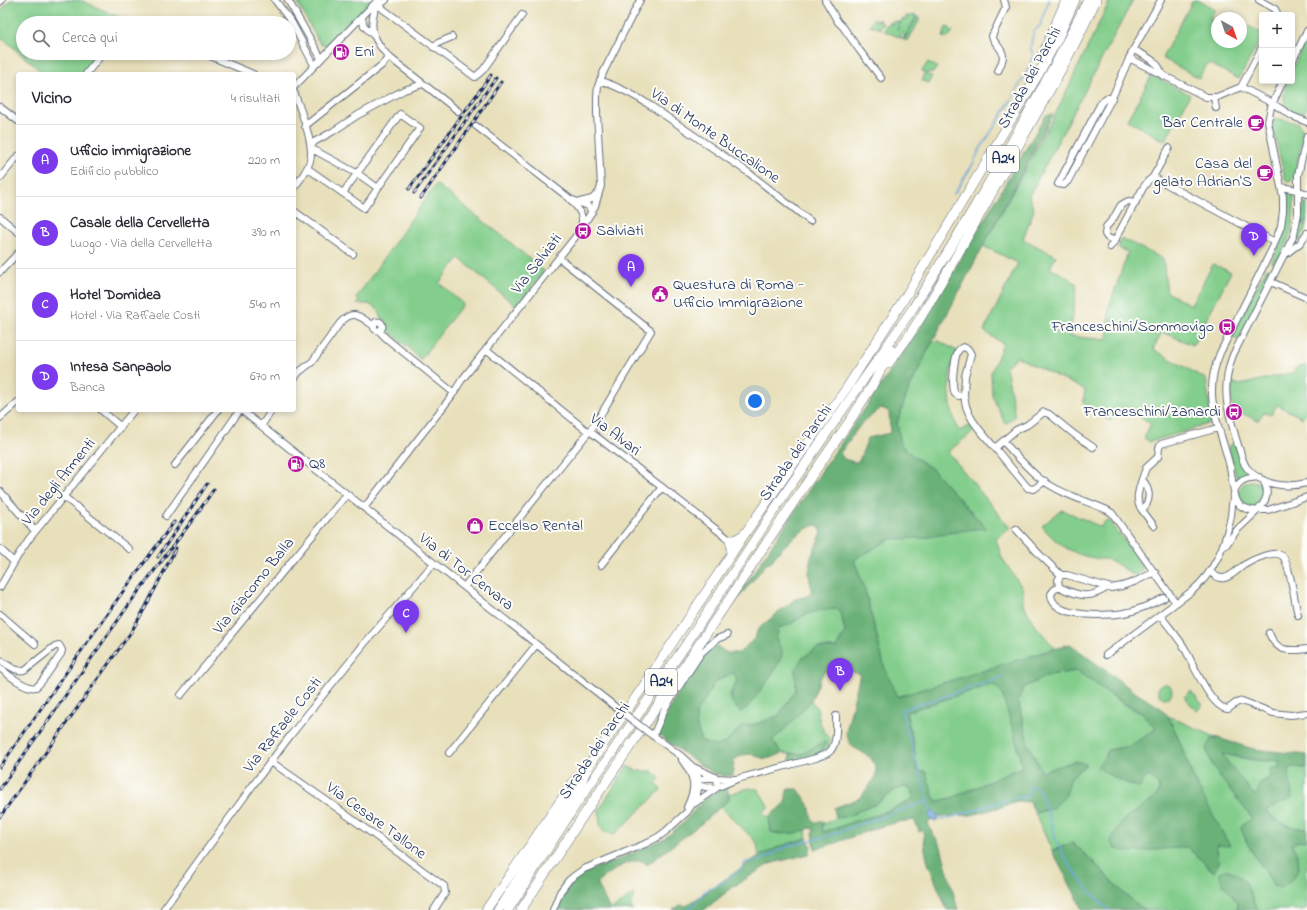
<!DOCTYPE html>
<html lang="it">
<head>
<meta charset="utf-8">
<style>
	:root { --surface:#fff; --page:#f7f7f7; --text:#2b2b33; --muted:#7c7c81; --line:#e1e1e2; --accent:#7c3aed }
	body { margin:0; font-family:"Indie Flower",sans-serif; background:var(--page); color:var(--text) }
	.controls { position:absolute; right:12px; top:12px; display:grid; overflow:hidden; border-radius:4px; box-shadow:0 2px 6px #0003 }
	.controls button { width:36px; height:36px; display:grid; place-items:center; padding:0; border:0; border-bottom:1px solid var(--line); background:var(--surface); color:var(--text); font:20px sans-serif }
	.compass { position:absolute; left:1211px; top:12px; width:36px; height:36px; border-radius:50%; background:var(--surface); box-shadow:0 2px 6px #0003; rotate:140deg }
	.you { position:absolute; left:755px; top:401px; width:14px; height:14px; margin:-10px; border:3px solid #fff; border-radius:50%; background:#1a73e8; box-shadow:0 0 0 6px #1a73e833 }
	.badge { display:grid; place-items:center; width:26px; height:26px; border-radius:50%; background:var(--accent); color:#fff; font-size:13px; font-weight:700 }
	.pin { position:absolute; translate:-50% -33px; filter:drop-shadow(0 1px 2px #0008) }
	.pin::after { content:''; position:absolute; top:21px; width:14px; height:12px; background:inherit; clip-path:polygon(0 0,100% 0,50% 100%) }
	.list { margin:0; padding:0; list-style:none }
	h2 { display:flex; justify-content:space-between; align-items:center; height:52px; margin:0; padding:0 16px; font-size:17px }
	h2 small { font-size:13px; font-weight:400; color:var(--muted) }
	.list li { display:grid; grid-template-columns:26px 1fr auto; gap:12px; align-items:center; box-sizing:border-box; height:72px; padding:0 16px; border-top:1px solid var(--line) }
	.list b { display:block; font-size:15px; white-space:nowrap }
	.list p { margin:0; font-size:13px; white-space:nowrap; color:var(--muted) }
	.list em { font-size:13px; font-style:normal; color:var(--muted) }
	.icon { flex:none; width:22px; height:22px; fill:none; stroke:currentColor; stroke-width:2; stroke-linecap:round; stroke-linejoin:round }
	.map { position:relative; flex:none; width:1307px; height:910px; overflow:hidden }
	.search { position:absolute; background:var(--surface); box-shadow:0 2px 6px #0003; left:16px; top:16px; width:280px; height:44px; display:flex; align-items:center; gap:10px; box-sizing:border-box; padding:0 14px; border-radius:22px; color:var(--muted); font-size:15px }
	.panel { position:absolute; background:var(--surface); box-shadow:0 2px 6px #0003; left:16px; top:72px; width:280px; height:340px; border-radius:4px }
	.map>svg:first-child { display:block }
</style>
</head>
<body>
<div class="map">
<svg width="1307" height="910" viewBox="0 0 1307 910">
	<rect width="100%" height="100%" fill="#fdfcf7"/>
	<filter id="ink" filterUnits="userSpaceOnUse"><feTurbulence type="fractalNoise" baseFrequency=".025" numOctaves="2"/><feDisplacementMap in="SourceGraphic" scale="8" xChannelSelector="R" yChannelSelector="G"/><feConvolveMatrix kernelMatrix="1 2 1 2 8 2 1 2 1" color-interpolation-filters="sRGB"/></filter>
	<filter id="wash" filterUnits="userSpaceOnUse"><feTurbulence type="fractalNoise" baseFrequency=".012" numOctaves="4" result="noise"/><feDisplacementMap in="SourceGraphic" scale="16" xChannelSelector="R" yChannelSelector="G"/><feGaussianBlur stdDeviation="0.9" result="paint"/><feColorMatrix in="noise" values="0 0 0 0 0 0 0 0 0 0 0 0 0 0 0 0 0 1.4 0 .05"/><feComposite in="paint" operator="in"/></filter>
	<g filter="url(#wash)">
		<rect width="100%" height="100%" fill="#e8e0bb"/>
		<path fill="#83ce8c" stroke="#4f7e75" d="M10,0H80L124,19V21L123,23H23V53H99L82,74H44L0,36V12Z
			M296,0H372L331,41L329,44L325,46L320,44Z
			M1110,0H1133L1029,196L1034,210L1023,239L1056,256L1050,268L1064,275L1077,284L1070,336L1107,340L1109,307L1128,252L1118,248L1121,238L1163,259L1167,292L1191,305L1213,264L1231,272L1193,345L1162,332L1153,349L1206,379L1212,423L1150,442L1144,438L1151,423L1123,408L1110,421L1083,403L1085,390L1017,357L1006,366L1015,416L1005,424L992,395L991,373L1003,344L984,331L1018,263L983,246L1055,115Z
			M1193,0H1198L1215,9L1210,19L1217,23V42H1241V22L1262,33V37L1239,79L1208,63L1199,78L1162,58Z
			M917,15L904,39H902L905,35L902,33L900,36L902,37L901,38L884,31L886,25H889L890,22L892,24L891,26L893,23L892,21L900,22L897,30L902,19L905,20L906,16H909L908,20L910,16Z
			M918,16L920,18V19L908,41L904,40Z
			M873,19L877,21L878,19L883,23L880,27L881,29L870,25Z
			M946,27L950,28V30L953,31L948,38L943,37Z
			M1307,39V109L1300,115C1280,116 1283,94 1287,81H1292V69Z
			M928,62L937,67L933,73L927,72V75L932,76L929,83L922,81L925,73L922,71Z
			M1152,75L1190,95L1165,141L1127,120Z
			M1274,118L1298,123L1304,132L1294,177L1290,181H1287L1285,178L1273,128Z
			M436,184L505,238L544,271L517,307L459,258L439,283L463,304L420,360L408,347L389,332L385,320L381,317L379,311L373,306L368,304H357L360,300L356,298Z
			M1292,192L1294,194C1294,217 1293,233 1282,253C1280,258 1278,261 1274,263L1272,262C1283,236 1290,222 1288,193Z
			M1305,203H1307C1307,216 1307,230 1300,240H1297L1296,239L1301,225L1303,208Z
			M1267,268L1273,271L1238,340L1231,336Z
			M939,341L957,351C955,357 952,363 951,369C948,389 950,413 959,431L971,425L974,431L948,452L1010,528L996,539L1002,558L1023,589V603L1034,624L1055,648L1035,655L897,697L885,669L865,590L854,560L890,539L923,538L960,531L985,527L932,469L913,456L901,445L897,423L908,391L932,342Z
			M1307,365V410L1302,418L1277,405L1271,415L1264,412L1258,421L1233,409L1231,394V382L1240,385L1294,372L1295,368Z
			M1234,444L1250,474L1239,479H1237L1236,476L1229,449L1230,445Z
			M1239 494a13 13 0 1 1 26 0a13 13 0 1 1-26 0Z
			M1063,510L1101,527L1105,521H1110L1142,565V570L1139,574L1133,575C1126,571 1120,565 1112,561C1107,558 1100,560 1094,558C1073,555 1055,543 1042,526L1060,511Z
			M838,608L842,618L845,632L836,648H817L795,669L796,690L778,716L756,724L742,726L726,743L715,746L701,741L696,724V712L707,696L713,684L734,671L737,680L730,694L747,708L758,693L782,651L776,639L779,628L792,623L806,614L822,610Z
			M1077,671L1124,704L1143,714L1156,729L1130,746L1108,750L1105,757L1139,788L1142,781L1149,776C1177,792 1137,811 1124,820L1187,847L1214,872L1219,860L1216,845H1229L1194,780L1179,740L1168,716L1218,738H1212L1206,749L1211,762L1218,774L1252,818L1241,827C1246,848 1264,867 1274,886L1299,867L1298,858L1292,845L1296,842L1307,840V908L1303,910H1257L1244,880L1231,895C1236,900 1238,903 1237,910H1145C1117,892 1099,863 1072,843L1052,851L1035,813L1053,808L1066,795L1071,777L1052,769L1042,772L1028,744L1018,700L1024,687L1049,675Z
			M1158 691a7 7 0 1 1 14 0a7 7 0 1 1-14 0Z
			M992,684L1002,691L1016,739L1022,767L954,797L939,801L934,799L926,772L917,771L914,746L906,712Z
			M1191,691L1203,705L1197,711L1184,697Z
			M811,701L817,708L820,724L828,738H831L829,748L823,753L822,749L825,747C811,743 812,752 801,754C795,755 788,754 782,753L772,740L782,731Z
			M1222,753C1240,758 1259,763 1278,760L1280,763C1278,772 1270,779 1261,782L1259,787L1258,793L1254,795L1222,755Z
			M627,766L637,771H652L660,778L656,783L661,790L614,835L604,832L600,824L599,810Z
			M1292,767L1307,768V829C1289,828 1277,823 1266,810L1293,789C1289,782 1288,777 1289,769Z
			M905,787L912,788L914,798L902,805L877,815L852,822L840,827L823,832L822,825L836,818L849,816L864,808L874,805L895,790Z
			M749,788L758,789L769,807L762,813L769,817L771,832L780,834L806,830L807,838L779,847L759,856L757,843L721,807L729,799V794Z
			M634,894L631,906L633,910H611Z"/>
		<path fill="#6ab178" stroke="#42706b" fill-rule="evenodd" d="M1053,114L926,354L908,391L897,423L901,445L913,456L932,469L986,528L960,531L923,538L890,539L854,560L865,590L885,669L897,697L1070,644L1136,693L1161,708L1168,716L1179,740L1194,780L1230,846L1216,845L1219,860L1214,872L1187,847L1130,852L1115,849L1110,840C1115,834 1119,824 1125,819C1136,809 1178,793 1149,776L1142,781L1140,788C1124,783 1110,776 1097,767L1105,757L1108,750L1130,746L1156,729L1143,714L1125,704L1077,671L1049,675L1024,687L1018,700L1028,744L1042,772L1075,761L1087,764L1071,777L1066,795L1053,808L1035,813L1030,802L1017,801L1001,807L971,815L952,816H938L934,812L930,813L931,820L928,822C930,833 936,837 941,847L958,910H947L928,863L925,850L923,830L919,832L918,828L914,820C880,822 848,841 815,849L813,832L814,829L810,828C800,834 783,835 771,832L769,817C773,811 782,809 785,802C787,797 785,794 788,789H798C802,795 809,802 810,809C811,815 811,817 814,822H823L825,824L822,825L823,832L840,827L852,822L877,815L902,805L914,798L912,789L905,787L895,790L874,805L864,808L849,816L836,818L834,808L860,798L875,778L876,767L870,757L850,745L846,732L860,674L830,666L822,675L811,701L782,732L772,740L782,753C771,759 764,761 753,754L742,755L734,760L733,775L724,776L713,773L691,759L658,734L662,722L679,691L704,654L715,645L727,653H739L755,638L758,629L795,599L804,597L810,595L812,592L809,575L810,560L822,532L818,525C801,527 780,549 770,563L766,564L733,605H732L827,463L875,394L922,324L1046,115ZM881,408L889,411L890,433L868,438L859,461L854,462L844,459L840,453L861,424ZM838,609L842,618L845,632L836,648H817L802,658L795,669L796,690L778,716L756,724L742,726L726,743L715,746L701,741L696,724V712L707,696L713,684L733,672L737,680C729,697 727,698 740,712L747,708L770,678L782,656V651L776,639L779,628L792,623L806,614L822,610ZM992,684L1001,691L1016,739L1022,767L954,797L939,801L934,799L926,772L917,771L914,746L906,712Z
			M1212,738H1218L1253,749L1307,755V768L1292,767L1289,769C1288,780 1293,788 1292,798L1266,810C1276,823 1290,828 1307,829V840L1296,842L1292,845C1304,864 1299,877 1281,888L1274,886C1263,866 1247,848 1241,827L1252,818L1218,774L1211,762L1206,749ZM1222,754C1240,756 1259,763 1278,760L1280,763L1279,767L1269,769L1272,776L1259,784L1258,793L1254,795L1222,755Z
			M822,742H825L826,744L822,749L823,753L793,762L790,761V754H803Z
			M727,786L729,799L702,823L647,865L643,861C626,859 610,873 597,883L610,910H557L561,897L571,882L586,872L617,860L664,839L683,823L699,805L709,796Z
			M807,838L811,846L809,854L769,864L733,887L704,910H673L680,905L686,906L759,856L779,847Z
			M1072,843C1098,863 1117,892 1145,910H1082L1077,898L1052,851Z
			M1226,869C1249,877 1248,890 1257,910H1237C1240,895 1219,888 1220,873Z"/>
		<path fill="#6ea7dd" stroke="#446b9e" d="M931,812H934L938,816V820C936,822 934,821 931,820L929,816Z"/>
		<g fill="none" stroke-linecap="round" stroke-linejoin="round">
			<path stroke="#6ea7dd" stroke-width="1.5" d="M954,194L973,164L979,151L998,121L1010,102L1029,67L1033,54L1030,48L1034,31L1041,25V21L1049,0
				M928,801L901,710L1004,677
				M939,819L943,820L1012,798L1027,797L1029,786L1038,789C1048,806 1050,826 1058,844C1066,865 1092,895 1109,910
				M688,910L698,900L704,892L723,882L740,870L746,862L761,860L788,846L824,837L921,803L928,801L931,812"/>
		</g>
	</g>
	<g filter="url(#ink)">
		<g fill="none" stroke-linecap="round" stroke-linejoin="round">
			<path stroke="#bfbda8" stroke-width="6" stroke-dasharray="6 3" stroke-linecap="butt" d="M458,111L476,126"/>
			<g stroke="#636d7f" stroke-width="8">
				<path id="minor" d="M275,0L292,23L314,65
					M288,0L321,58
					M825,0L838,22L843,27L860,51L881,78
					M1259,0L1275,9L1278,15
					M0,2L2,0
					M379,6L475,77L483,70L522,15
					M376,8L386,0
					M375,9C368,29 375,42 389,57L458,111
					M362,18L364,26L374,36
					M433,47L438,43L452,37
					M1134,50C1147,57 1158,60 1163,76
					M203,53L253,74
					M1129,58L1206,97H1217L1241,87L1272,103L1292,116L1307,122
					M1292,62L1307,31
					M998,71C1000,67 1003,61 1003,56C1003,48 994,44 992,36L1006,7L1004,0
					M86,74L103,53
					M600,80C618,87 635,95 651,106L749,173L810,221
					M294,87L378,0
					M1241,87L1262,47
					M294,92C300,109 315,145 310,161C307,171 300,180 294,188
					M1112,98H1106L1101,103L1058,184L1064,185L1068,181L1112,98L1132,52L1161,0
					M1214,98L1216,108
					M0,107L18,121
					M305,126L382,65L389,57
					M476,126L569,198C577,207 585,214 581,227
					M1307,136L1298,175V213L1294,235L1233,355C1220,388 1228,413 1238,445C1241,453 1242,462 1247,468C1262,486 1286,488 1307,483
					M307,168L364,208L420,128L400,114L343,193
					M1153,177L1169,148
					M0,178L18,156
					M1281,187L1297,190L1307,194
					M378,188L358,174L314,150L311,147L314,142L332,132L358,115L404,90L423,84
					M570,199L588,206L592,212
					M580,202L592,199L599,192
					M294,211L353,254
					M0,217L18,232
					M1116,239C1111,240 1107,239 1105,234L1106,227L1113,219L1121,205L1128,201L1136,202
					M1110,247L1115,240L1143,188L1148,181L1153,177L1275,242
					M1286,254L1300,243L1307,233
					M0,272L18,253
					M1271,282L1307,298
					M373.5 326a4.5 4.5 0 1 1 9 0a4.5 4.5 0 1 1-9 0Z
					M379,331L387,339L454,393
					M963,347L968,349L971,354L965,376L964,394L959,396L955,394C951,386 954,359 958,351C960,348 960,349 963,347Z
					M486,349L586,430L592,433L730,540
					M294,379L299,372L312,362L340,323C354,308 360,317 374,326
					M964,394C965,417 981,431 995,448
					M101,410L121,427
					M241,410L618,709
					M0,418L18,402
					M261,426L272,410
					M1003,441L1016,430L1027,425L1044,412L1049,414L1075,435L1093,447
					M175,465L218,410
					M1142,479C1139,490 1134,500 1142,510C1152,500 1150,489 1142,479L1146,468L1158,457L1159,448L1161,444L1218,428
					M1263,480C1270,492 1267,501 1257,511C1251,510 1242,509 1238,503C1233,495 1232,477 1230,467C1220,425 1201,397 1220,353L1273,247L1281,226L1283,211V197L1268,122L1271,107L1283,81
					M1045,481L1034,489L1028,488L995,448L1003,441C1014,453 1025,466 1038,477C1058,493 1084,500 1107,510L1112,513L1176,603
					M0,491L35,531
					M63,496L129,549
					M364,508L451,397L461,381L580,231L595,206L601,186L597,113V96L598,86L604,71L640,0
					M1142,510L1154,526
					M1259,510H1268L1307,497
					M166,516L240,410
					M1016,529L1040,555L1061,575
					M1226,545L1237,530L1257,511
					M0,549L14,562
					M601,565L662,487
					M1210,572C1214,575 1218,579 1224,578C1231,577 1238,569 1244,565C1252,560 1278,547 1284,558C1291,571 1294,599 1298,615
					M0,587L19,554L29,539L134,410
					M464,587L595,424L651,331L559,258
					M1059,587L1054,590L1051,594C1051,620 1113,616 1129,612C1142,609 1153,603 1164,598
					M1108,587C1089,600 1079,596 1059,587L1058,580L1061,575H1067L1111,588L1122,586L1134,582L1155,572
					M0,614L35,644
					M1160,615C1168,626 1177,636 1184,647C1192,661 1211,709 1228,709L1236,703L1242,701L1273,713L1291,715L1307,713
					M1269,633C1277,653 1289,651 1307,649
					M1106,655L1192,591C1215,572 1225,545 1231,516C1232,507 1232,494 1237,486C1242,478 1250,478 1259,477
					M0,660C8,665 18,674 26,669L55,646L59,645L62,650L61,654C56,660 42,684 36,687C27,690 7,674 0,668
					M181,695L347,494
					M653,736L665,708L701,653L717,639L727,635
					M449,753L536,645
					M682,760C695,777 697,787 687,807
					M270,761L337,808L444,886L445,893L434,910
					M693,767L717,778L735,779
					M705,778H717L718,787C708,789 702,787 694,782Z
					M695,803L718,787L737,779L816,758C820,756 824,755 828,753C838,746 836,727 836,716
					M163,910L253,785L290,736L364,644L434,563
					M553,910L560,892L569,880L574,876L584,869L645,844L658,837L665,832L687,812L695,800L699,786L698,776L693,767L681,756L648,732"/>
			</g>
			<g stroke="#636d7f" stroke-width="10">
				<path id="highway" d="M1042,56L1066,0
					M888,364C912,334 931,301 950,267C967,238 983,209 999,180C1032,120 1068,62 1096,0
					M731,555V544L730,540H735L743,535
					M486,910L574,781L582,772
					M498,910L580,784L589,765L647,681L746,532L848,386L904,299L1038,75L1058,38L1075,0
					M508,910L575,806L685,646L786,492L913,308L952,245L998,167L1057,61L1088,0
					M521,910L585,813L694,652L797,497L851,419L872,386L891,350"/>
			</g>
			<use href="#minor" stroke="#fff" stroke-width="6"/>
			<use href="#highway" stroke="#fff" stroke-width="9"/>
			<g stroke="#1b2f5e" stroke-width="3">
				<path id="rail" d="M409,189L491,75
					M414,193L496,78
					M421,198L501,82
					M158,557L207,484
					M0,767L119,597L174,522
					M0,789L135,596L194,518L214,489
					M0,817L131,632L145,608L176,548"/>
			</g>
			<use href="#rail" stroke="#fdfcf7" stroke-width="1.5" stroke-dasharray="4.5" stroke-linecap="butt"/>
			<g stroke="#636d7f" stroke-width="8" stroke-linecap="butt">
				<path id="minor-bridge" d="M618,709L648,732"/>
			</g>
			<use href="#minor-bridge" stroke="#fff" stroke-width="6"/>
		</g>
	</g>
	<defs>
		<g id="fuel-disc" transform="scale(0.9)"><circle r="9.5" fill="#b5179e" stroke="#fdfcf7"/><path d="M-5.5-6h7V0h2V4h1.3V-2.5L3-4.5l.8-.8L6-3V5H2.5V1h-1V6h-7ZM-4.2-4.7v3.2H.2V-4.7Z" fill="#fff"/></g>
		<g id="cafe-disc" transform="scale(0.9)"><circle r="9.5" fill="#b5179e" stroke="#fdfcf7"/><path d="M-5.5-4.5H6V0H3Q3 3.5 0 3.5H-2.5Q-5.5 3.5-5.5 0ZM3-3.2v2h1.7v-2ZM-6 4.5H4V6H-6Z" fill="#fff"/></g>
		<g id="bus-disc" transform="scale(0.9)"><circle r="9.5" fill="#b5179e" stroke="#fdfcf7"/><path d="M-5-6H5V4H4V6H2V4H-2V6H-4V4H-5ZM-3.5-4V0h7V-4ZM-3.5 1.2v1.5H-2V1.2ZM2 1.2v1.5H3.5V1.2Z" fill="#fff"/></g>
		<g id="civic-disc" transform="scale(0.9)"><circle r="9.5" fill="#b5179e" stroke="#fdfcf7"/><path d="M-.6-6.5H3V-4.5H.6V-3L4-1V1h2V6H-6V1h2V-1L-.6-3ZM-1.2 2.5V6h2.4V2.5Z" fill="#fff"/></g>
		<g id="shop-disc" transform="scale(0.9)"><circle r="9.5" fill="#b5179e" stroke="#fdfcf7"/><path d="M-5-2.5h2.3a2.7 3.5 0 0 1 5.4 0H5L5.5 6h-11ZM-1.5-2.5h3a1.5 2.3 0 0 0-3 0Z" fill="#fff"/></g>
	</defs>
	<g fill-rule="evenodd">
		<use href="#fuel-disc" x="341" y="52"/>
		<use href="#cafe-disc" x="1256" y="123"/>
		<use href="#cafe-disc" x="1265" y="173"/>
		<use href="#bus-disc" x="583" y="231"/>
		<use href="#civic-disc" x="660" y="294"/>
		<use href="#bus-disc" x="1227" y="327"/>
		<use href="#bus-disc" x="1234" y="412"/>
		<use href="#fuel-disc" x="296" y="464"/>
		<use href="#shop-disc" x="475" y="526"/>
	</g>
	<g text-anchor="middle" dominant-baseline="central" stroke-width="4" stroke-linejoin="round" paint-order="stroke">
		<g fill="#fdfcf7" stroke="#5f6c8c" stroke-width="1">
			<rect x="987" y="146" width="32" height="26" rx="3"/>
			<rect x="645" y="669" width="32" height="26" rx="3"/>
		</g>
		<g font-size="15" font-weight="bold" fill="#1b2f5e">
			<text x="1003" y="159">A24</text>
			<text x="661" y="682">A24</text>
		</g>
		<g font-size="16" fill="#1b2f5e" stroke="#fdfcf7" text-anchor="start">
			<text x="354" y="52">Eni</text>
			<text x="1243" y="123" text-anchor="end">Bar Centrale</text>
			<text x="1252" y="164" text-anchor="end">Casa del<tspan x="1252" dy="18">gelato Adrian'S</tspan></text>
			<text x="596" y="231">Salviati</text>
			<text x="673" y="285">Questura di Roma -<tspan x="673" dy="18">Ufficio Immigrazione</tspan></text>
			<text x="1214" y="327" text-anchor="end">Franceschini/Sommovigo</text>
			<text x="1221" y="412" text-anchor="end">Franceschini/Zanardi</text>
			<text x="309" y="464">Q8</text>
			<text x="488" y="526">Eccelso Rental</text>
		</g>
		<g font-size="16" fill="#1b2f5e" stroke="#fdfcf7">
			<text transform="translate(1030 78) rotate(-61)">Strada dei Parchi</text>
			<text transform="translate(715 136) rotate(35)">Via di Monte Buccalione</text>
			<text transform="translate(537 264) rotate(-52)">Via Salviati</text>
			<text transform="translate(615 435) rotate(37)">Via Alvari</text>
			<text transform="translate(796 453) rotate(-55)">Strada dei Parchi</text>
			<text transform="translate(59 482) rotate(-51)">Via degli Armenti</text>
			<text transform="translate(466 572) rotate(38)">Via di Tor Cervara</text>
			<text transform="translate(254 586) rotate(-51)">Via Giacomo Balla</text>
			<text transform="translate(283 725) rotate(-52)">Via Raffaele Costi</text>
			<text transform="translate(595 751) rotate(-56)">Strada dei Parchi</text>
			<text transform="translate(376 821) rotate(36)">Via Cesare Tallone</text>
		</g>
	</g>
</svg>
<div class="controls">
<button>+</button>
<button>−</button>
</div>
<svg class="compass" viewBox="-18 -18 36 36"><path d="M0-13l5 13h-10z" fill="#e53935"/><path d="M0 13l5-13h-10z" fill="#7c7c81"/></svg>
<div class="you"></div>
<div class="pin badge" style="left:631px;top:287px">A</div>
<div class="pin badge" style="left:840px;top:691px">B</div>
<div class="pin badge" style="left:406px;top:633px">C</div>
<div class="pin badge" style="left:1254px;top:256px">D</div>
<div class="search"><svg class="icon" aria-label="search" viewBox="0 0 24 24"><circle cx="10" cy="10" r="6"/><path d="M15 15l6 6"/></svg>Cerca qui</div>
<section class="panel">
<h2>Vicino<small>4 risultati</small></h2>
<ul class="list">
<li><span class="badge">A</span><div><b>Ufficio immigrazione</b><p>Edificio pubblico</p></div><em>220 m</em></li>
<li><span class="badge">B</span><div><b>Casale della Cervelletta</b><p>Luogo · Via della Cervelletta</p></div><em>390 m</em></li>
<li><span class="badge">C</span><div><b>Hotel Domidea</b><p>Hotel · Via Raffaele Costi</p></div><em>540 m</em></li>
<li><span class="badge">D</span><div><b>Intesa Sanpaolo</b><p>Banca</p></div><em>670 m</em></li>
</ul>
</section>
</div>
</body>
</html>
